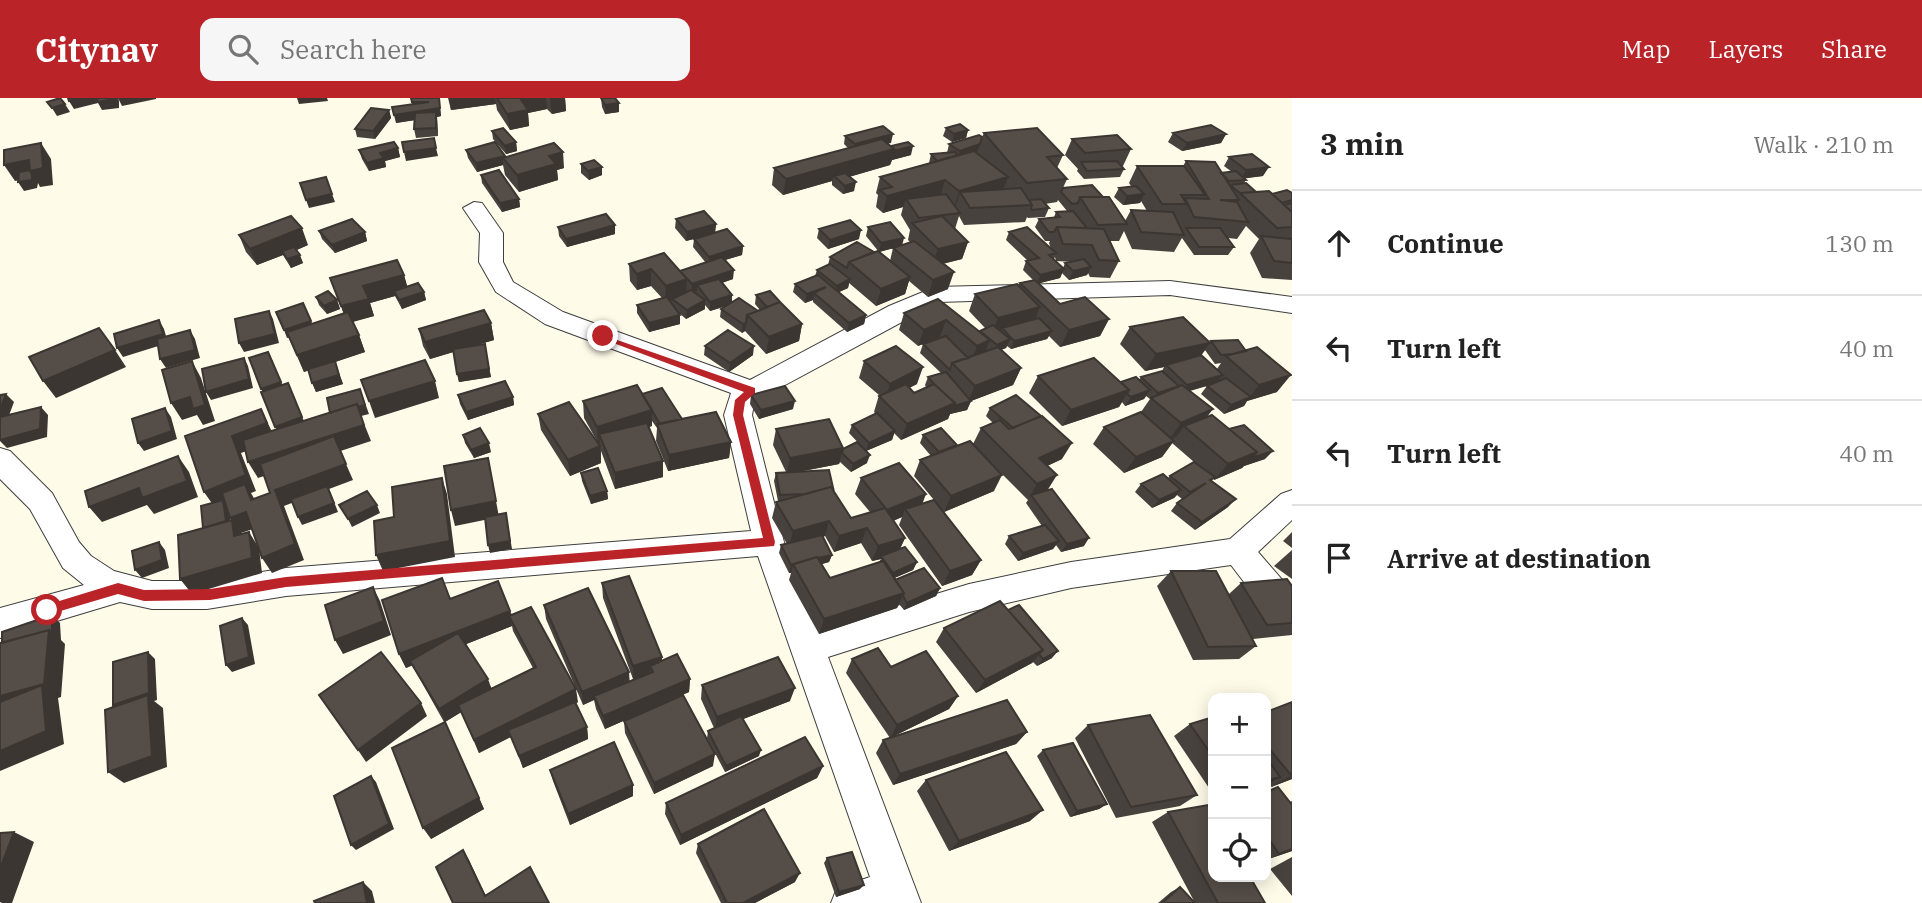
<!DOCTYPE html>
<html lang="en">
<head>
<meta charset="utf-8">
<style>
	:root { --surface:#fff; --page:#f6f6f6; --text:#222; --muted:#767676; --line:#e0e0e0; --accent:#ba2428 }
	body { margin:0; font-family:"IBM Plex Serif",serif; background:var(--page); color:var(--text) }
	.controls { position:absolute; right:21px; bottom:21px; display:grid; overflow:hidden; border-radius:14px; box-shadow:0 4px 18px #0003 }
	.controls button { width:63px; height:63px; display:grid; place-items:center; padding:0; border:0; border-bottom:2px solid var(--line); background:var(--surface); color:var(--text); font:35px sans-serif }
	.stop { position:absolute; width:21px; height:21px; margin:-16px; border:5px solid #ba2428; border-radius:50%; background:#fff }
	.stop.end { background:#ba2428; border-color:#fff; box-shadow:0 2px 7px #0008 }
	.list { margin:0; padding:0; list-style:none }
	h2 { display:flex; justify-content:space-between; align-items:center; height:91px; margin:0; padding:0 28px; font-size:30px }
	h2 small { font-size:23px; font-weight:400; color:var(--muted) }
	.list li { display:grid; grid-template-columns:46px 1fr auto; gap:21px; align-items:center; box-sizing:border-box; height:105px; padding:0 28px; border-top:2px solid var(--line) }
	.list b { display:block; font-size:26px; white-space:nowrap }
	.list em { font-size:23px; font-style:normal; color:var(--muted) }
	.icon { flex:none; width:38px; height:38px; fill:none; stroke:currentColor; stroke-width:2; stroke-linecap:round; stroke-linejoin:round }
	.map { position:relative; flex:none; width:1292px; height:805px; overflow:hidden }
	header { display:flex; align-items:center; gap:42px; box-sizing:border-box; height:98px; padding:0 35px; background:var(--accent); color:#fff }
	header strong { font-size:33px }
	nav { display:flex; gap:38px; margin-inline-start:auto; font-size:24px }
	.search { width:490px; height:63px; background:var(--page); display:flex; align-items:center; gap:18px; box-sizing:border-box; padding:0 24px; border-radius:14px; color:var(--muted); font-size:26px }
	main { display:flex }
	aside { flex:1; background:var(--surface) }
	.map>svg:first-child { display:block }
</style>
</head>
<body>
<header>
<strong>Citynav</strong>
<div class="search"><svg class="icon" aria-label="search" viewBox="0 0 24 24"><circle cx="10" cy="10" r="6"/><path d="M15 15l6 6"/></svg>Search here</div>
<nav><a>Map</a><a>Layers</a><a>Share</a></nav>
</header>
<main>
<div class="map">
<svg width="1292" height="805" viewBox="0 0 1292 805">
	<rect width="100%" height="100%" fill="#fffbe9"/>
	<g fill="none" stroke-linecap="round" stroke-linejoin="round">
		<g stroke="#3e3e3e" stroke-width="2">
			<path id="street" d="M474,104L482,105L503,135V164L513,184L563,214L750,282L889,208L935,189L1170,183L1292,199V215L1170,197L939,204L761,300L754,306L752,317L784,444L818,532L969,486L1071,464L1230,441L1281,396L1292,392V422L1258,454L1292,493V535L1280,531L1231,467L1071,490L969,514L828,559L921,805H831L837,790L870,779L758,458L286,498L207,511H152L120,504L0,540V510L84,487L63,470L30,411L0,381V350L10,353L52,395L79,444L91,458L114,473L152,483H207L286,470L751,433L724,317L731,295L545,226L496,194L479,164L480,135L463,110Z"/>
		</g>
		<use href="#street" fill="#fff" fill-rule="evenodd"/>
	</g>
	<path fill="#48423e" fill-rule="evenodd" d="M411,0H439L441,18L437,19L438,38L416,40L414,31V22L396,25L412,6Z
		M448,0H565L566,13L552,16L547,11L528,15L529,28L510,32L497,12L496,6L451,12Z
		M601,0L619,5V14L605,16L602,9Z
		M389,12L391,20L375,41L357,39L355,31Z
		M946,30L968,32L966,40L952,44L943,38Z
		M492,33L516,44L517,53L506,56L493,41Z
		M984,35L1063,57L1057,70L1067,81L1063,90L1125,123L1131,112L1147,113L1141,103L1140,105L1123,107L1114,99L1119,90L1131,88L1129,85L1137,68H1183L1186,63L1221,75L1232,74L1224,68L1229,59L1263,78L1244,80L1246,82L1244,85L1256,94L1272,96L1292,95V182L1262,180L1250,155L1259,141L1246,128L1237,141L1228,140L1234,149L1228,157H1194L1182,140L1174,154L1132,151L1124,133L1119,143H1110L1119,163L1110,180L1090,179L1088,175L1087,177L1069,182L1062,175L1060,180L1039,185L1060,206L1109,221L1100,238L1060,249L1049,238L1047,241L1011,251L1007,248L1006,250L1001,252L1021,270L1013,287L971,303L967,312L950,316L948,321L901,342L894,335L892,342L866,353L849,335L852,327L876,316L874,314L879,297L859,280L864,263L917,286L909,290L914,295L926,289L925,287L928,279L941,275L920,255L923,246L918,248L899,232L904,215L938,201L979,234L985,230L969,213L975,196L1019,188L1020,185L1033,182L1023,172L1026,163H1028L1006,142L1009,134L1051,151L1049,145L1050,143H1045L1035,129L1039,121L1054,119L1056,114L1067,113L1058,102L1057,104L1045,106L1049,110L1045,119L1028,120L1027,119L1025,124L964,127L959,118L955,131L968,144L962,161L943,166L948,191L928,199L909,183L905,196L876,208L849,185L848,190L839,194L866,217L864,226L847,234L813,204V202L805,205L793,194L795,186L815,178L817,172L828,167L830,159L874,154L890,163L893,150L879,154L866,138L868,129L902,147L910,144L908,142L910,132L901,117L903,109L883,115L876,109L878,97L876,95L880,79L929,65L931,56L947,55L949,46L982,39ZM1055,159L1056,163L1073,164L1065,165L1063,170L1054,161Z
		M1173,35L1226,36L1221,45L1182,53L1168,44Z
		M845,38L891,45H888L891,48L911,57L892,62L890,67L849,79L854,93L843,96L832,87V83L783,97L772,87L774,70L848,50L844,46Z
		M1072,41L1131,51L1123,68H1122L1124,71L1120,79L1084,81L1077,73L1078,71L1065,57Z
		M398,50L400,59L385,63L386,69L369,73L362,61L359,52Z
		M466,52L506,60L564,70L557,72L558,82L519,94L505,77L503,67L477,74L468,60Z
		M581,66L602,69V77L589,82L581,75Z
		M481,77L519,101L520,109L502,114L482,85Z
		M676,121L716,126L715,134L743,148L742,157L724,162L733,181L722,185L732,204L758,213L760,212L755,206L756,197L781,205L802,226L799,243L766,256L745,233L742,235L720,219L721,211L726,208L710,213L705,207V211L686,221L679,215L680,217V226L649,234L637,215V207L662,200L651,188L637,192L630,183L629,166L680,173L706,165L693,149L694,141L686,143L675,130Z
		M615,127V136L567,149L559,138L558,129Z
		M819,131L859,141L828,151L817,140Z
		M319,133L365,134L367,143L335,155L322,141Z
		M239,137L308,147L297,152L303,165L291,170L283,157L257,167L246,154Z
		M404,177L407,189L424,194L426,202L402,211L395,198L370,205L374,218L353,224L359,237L365,254L335,264L343,286L316,294L308,272L304,274L289,240H287L313,226L344,216L330,180Z
		M316,199L337,202L340,211L327,216L319,207Z
		M491,225L494,242L473,248L485,246L491,279L459,284L453,254L430,261L423,248L419,231Z
		M1130,229L1210,245L1211,243L1277,294L1247,303L1244,308L1224,316L1201,296L1207,288L1190,293L1207,319L1265,361L1244,368L1242,370L1214,382L1213,381L1212,383L1228,409L1195,432L1171,413L1177,405L1182,401L1177,397L1174,400L1152,410L1135,394L1141,386L1168,380L1170,378L1194,364L1172,345L1162,359L1124,375L1093,346L1104,329L1141,314L1150,301L1146,298L1144,301L1125,308L1122,304L1119,309L1062,328L1029,295L1038,278L1121,284L1139,282L1141,279L1162,273L1164,269L1145,273L1120,246ZM1205,252L1215,266L1221,265L1217,271L1201,257Z
		M705,248L753,257L729,274L704,257Z
		M642,296L682,321L731,344L729,360L668,373L656,343L657,330L652,323V328L648,329L663,363V379L615,391L601,353V365L570,378L541,332L538,316L598,345L584,320L583,303Z
		M458,297L513,299L514,307L468,322L460,306Z
		M751,297L793,311L759,321L750,306Z
		M990,310L1062,361L1047,368L1048,392L1084,448L1061,454L1056,447L1053,451L1018,463L1005,446L1009,438L1042,428L1026,405L1028,402L976,350L994,393L944,414L981,462L972,477L942,488L899,427L902,419L893,423L905,440L900,451L917,464L913,472L894,480L895,482L940,490L936,498L904,512L899,506L897,510L819,536L789,482L791,475H789L779,455L781,447L787,446L772,420L776,404L778,403L774,383L776,375L786,374L773,347L776,331L843,350L867,365L851,374L840,364L839,366L798,374L834,394L851,420L870,414L855,396L861,380L922,406L934,402L914,378L920,362L931,358L920,345L923,337L957,347L973,346L981,330L993,325L986,318ZM825,438L834,454L861,445L872,463L881,461L879,464L830,480L822,466L829,464L832,457L822,439Z
		M463,337L491,354L474,360L465,345Z
		M581,375L607,393L608,401L591,406L582,383Z
		M1292,434V450L1283,443Z
		M1292,452V481L1274,468Z
		M1171,473L1229,496L1241,485L1292,488V537L1253,541L1256,548L1239,561L1193,562L1157,488Z
		M602,485L662,559V562L690,581L689,594L605,631L596,611L594,602L583,607L546,521L544,507L629,583L633,581L603,500Z
		M450,501L510,513L512,517L578,604L576,605L587,629L588,641L523,670L511,639L479,655L461,614L445,624L484,711L431,741L444,624L412,567L406,570L399,556ZM512,528L513,533L533,570L492,591L466,546Z
		M944,530L1052,560L1037,568L1033,564L1032,565L976,595L936,544Z
		M852,561L958,598L949,611L890,640L846,575Z
		M702,587L790,603L743,621L759,658L725,674L707,640L708,633L714,630L701,601Z
		M1292,604V681L1271,689L1269,685L1266,687V614Z
		M1213,619V696L1174,638L1190,626Z
		M624,623L713,668L654,696L625,635Z
		M1088,627L1197,697L1180,708L1116,720L1075,640Z
		M1027,634L1016,646L893,687L876,655L883,642Z
		M1043,652L1107,706L1099,711L1070,719L1037,658Z
		M823,668L817,680L680,747L665,716L666,705Z
		M550,672L633,698L570,727L553,683Z
		M926,682L1030,723L949,753L917,693Z
		M1266,694L1290,704L1292,703V753L1266,762Z
		M1168,714L1265,805H1158L1171,794L1180,789L1194,803L1152,724Z
		M698,746L795,784L755,805H721L696,755Z
		M1292,759V798L1270,771Z
		M827,760L860,791L836,799L824,765Z"/>
	<path fill="#3b3632" d="M82,0H156V1L122,8L118,0L119,3V10L102,12L98,5L74,11L69,3Z
		M297,0H327L328,3L299,6Z
		M439,0L441,18L437,19L438,38L436,30V19L396,25L394,17Z
		M449,0H495L496,6L451,12Z
		M520,0H546L547,11L528,15L529,28L510,32L507,16Z
		M550,0H565L566,13L552,16Z
		M619,5V14L605,16V7Z
		M65,6L70,14L57,18L52,10Z
		M389,12L391,20L375,41L373,33Z
		M968,32L966,40L952,44L954,36Z
		M893,36L891,45L853,54L855,46Z
		M1226,36L1221,45L1182,53L1187,45Z
		M516,44L517,53L506,56L505,48Z
		M41,45L51,61L53,87L40,89L38,85L37,90L24,93L18,84L32,80L15,83L4,67Z
		M980,46L977,55L957,62L960,53Z
		M913,48L911,57L892,62L890,67L838,82L834,78L832,83L783,97L786,81L894,51Z
		M398,50L400,59L385,63L386,69L369,73L367,65L380,55Z
		M436,50L438,58L406,63L404,54Z
		M563,54L564,70L557,72L558,82L519,94L517,77L549,58Z
		M505,58L506,65L503,60V67L477,74L476,65Z
		M602,69V77L589,82L588,73Z
		M1269,69L1263,78L1241,81L1246,72Z
		M1008,79L1002,95L960,94L955,110H954L959,93Z
		M945,82L940,99L906,101L903,109L883,115L887,98Z
		M856,84L854,93L843,96L845,88Z
		M332,96L335,104L309,110L306,102Z
		M1144,96L1140,105L1123,107L1127,98Z
		M519,101L520,109L502,114L500,105Z
		M716,126L715,135L686,143L687,134Z
		M615,127V136L567,149L566,141Z
		M302,130L308,147L284,157L282,153L283,157L257,167L250,151Z
		M861,132L859,141L828,151L830,142Z
		M365,134L367,143L335,155L332,147Z
		M904,140L902,148L879,154L881,145Z
		M968,144L962,161L932,168L938,151Z
		M743,148L742,157L709,167V159Z
		M300,157L303,165L291,170L287,161Z
		M1091,169L1087,177L1069,182L1073,173Z
		M651,171V188L637,192V176Z
		M1064,171L1060,180L1037,186L1040,177Z
		M734,172L733,181L701,192L697,187V193L692,195V186Z
		M954,174L948,191L928,199L933,182Z
		M404,177L409,194L394,193L395,198L370,205L374,218L347,225L341,208L363,188Z
		M910,179L905,196L876,208L881,191Z
		M687,181L686,197L665,205L666,188Z
		M850,181L848,190L835,196L837,188Z
		M826,189L814,195L813,202L805,205L807,196Z
		M424,194L426,202L402,211L399,202Z
		M732,197V206L710,213V204Z
		M337,202L340,211L327,216L324,208Z
		M705,202V211L686,221L687,212Z
		M1040,209L1033,226L1002,230L1001,234L991,237L998,220Z
		M269,213L273,221L279,245L244,254L239,245Z
		M680,217V226L649,234V225Z
		M866,217L864,226L847,234L849,225Z
		M1109,221L1100,238L1060,249L1069,232Z
		M159,222L164,231L168,245L123,259L117,250Z
		M946,222L940,239L918,248L924,232Z
		M311,223L315,231L287,240L284,232Z
		M491,225L494,242L430,261L425,244Z
		M746,225L745,233L742,235L743,226Z
		M802,226L799,243L766,256L769,239Z
		M190,232L195,241L200,260L166,270L160,261Z
		M1052,233L1047,241L1011,251L1014,243Z
		M359,237L365,254L335,264L343,286L316,294L312,285L335,264L304,274L297,257Z
		M1010,241L1006,250L993,255L997,247Z
		M990,242L983,259L970,265L977,248Z
		M1210,245L1198,262L1166,267L1164,269L1145,273L1156,256Z
		M754,248L753,257L729,274L730,265Z
		M115,252L126,269L56,300L43,283Z
		M244,260L248,268L253,290L211,302L206,294Z
		M272,262L285,293L266,299L261,291Z
		M192,263L201,280L215,323L203,327L197,317L182,322L171,305Z
		M923,269L917,286L885,302L890,286Z
		M1021,270L1013,287L971,303L967,312L950,316L948,321L901,342L907,326L955,305L968,304L975,288Z
		M489,271L491,279L459,284L457,276Z
		M1223,277L1216,285L1181,295L1187,287Z
		M1291,277L1277,294L1247,303L1244,308L1224,316L1231,307L1249,300L1259,287Z
		M435,283L439,300L375,320L369,303Z
		M288,285L306,328L280,337L275,329Z
		M360,291L369,316L361,318L371,343L258,380L248,364L334,325Z
		M1129,292L1119,309L1062,328L1071,312Z
		M1150,292L1144,301L1125,308L1131,299Z
		M6,296L14,304L8,320L0,321V312Z
		M513,299L514,307L468,322L466,314Z
		M795,303L793,311L759,321L761,312Z
		M41,309L48,317L47,339L7,350L0,343V342Z
		M165,310L171,319L177,341L144,353L138,345Z
		M261,311L276,342L241,355L256,393L251,395L255,402L246,414L256,430L241,435L242,437L234,438L232,424L230,420L232,434L204,394L232,338Z
		M1213,311L1200,328H1184L1177,338L1169,342L1181,325Z
		M652,312V328L602,344L599,336L600,345H598L597,329Z
		M895,333L892,342L866,353L869,345Z
		M1174,343L1162,359L1124,375L1136,359Z
		M731,344L729,360L668,373L669,357Z
		M489,345L491,354L474,360L471,352Z
		M1072,345L1062,361L1030,376L1039,360Z
		M600,348L601,365L570,378L568,362Z
		M843,350L839,366L787,376L790,360Z
		M1273,353L1265,361L1244,368L1242,370L1214,382L1228,366L1257,354Z
		M870,357L867,365L851,374L853,366Z
		M178,358L189,374L198,399L154,416L147,407L102,424L89,409Z
		M488,360L499,419L455,428L451,412Z
		M663,363V379L615,391V375Z
		M346,366L353,382L329,391L338,414L302,427L298,419L328,391L284,408L304,462L272,475L262,460L275,392Z
		M1002,377L994,393L944,414L951,398Z
		M1057,377L1047,393L1031,397L1037,386Z
		M442,380L447,396L455,459L383,473L376,457Z
		M1181,392L1174,400L1152,410L1159,402Z
		M607,393L608,401L591,406L590,398Z
		M926,396L920,412L905,411L902,419L881,428L887,412Z
		M1236,401L1228,409L1195,432L1202,424Z
		M377,407L380,415L352,429L348,421Z
		M506,415L512,451L490,455L488,447Z
		M829,423L825,438L789,449L793,433Z
		M867,430L861,445L834,454L839,438Z
		M249,434L259,450L262,475L192,496L180,481Z
		M905,440L898,455L881,458V461L872,463L878,448Z
		M1089,440L1084,448L1061,454L1067,446Z
		M1059,443L1053,451L1018,463L1023,455Z
		M159,444L165,452L169,470L142,480L135,472Z
		M832,457L829,464L797,473L793,467Z
		M981,462L972,477L942,488L950,473Z
		M917,464L913,472L890,482L893,475Z
		M791,467H793L791,475H789Z
		M373,489L380,503L391,537L343,556L335,542Z
		M940,490L936,498L904,512L907,505Z
		M904,495L897,510L819,536L824,521Z
		M510,513L514,527L509,518L512,528L406,570L399,556Z
		M52,517L60,525L61,542L65,546L61,599L58,600L64,646L0,673V598Z
		M242,520L248,527L255,566L232,574L226,567Z
		M1043,552L1032,565L976,595L985,582Z
		M1058,553L1052,560L1037,568L1043,561Z
		M148,554L155,561L157,602L154,603L163,610L167,669L124,685L108,674L121,614L113,607Z
		M662,559V573L653,574L650,568V576L633,581V568Z
		M629,574L630,588L594,598V602L583,607L582,594Z
		M488,581L493,595L445,624L484,711L431,741L423,730L445,624L439,611Z
		M690,581L689,594L605,631L603,618Z
		M795,590L790,603L715,632L717,619Z
		M576,591L578,604L479,655L474,642Z
		M958,598L949,611L890,640L897,627Z
		M421,605L427,618L366,664L358,652Z
		M587,629L588,641L523,670L519,658Z
		M1027,634L1016,646L893,687L900,676Z
		M761,652L759,658L725,674L726,668Z
		M715,656L713,668L654,696V685Z
		M823,668L817,680L680,747L681,737Z
		M1292,677V681L1271,689Z
		M371,678L376,684L394,731L356,752L351,747Z
		M1280,679L1266,687V683Z
		M633,687V698L570,727L568,716Z
		M1107,706L1099,711L1070,719L1077,713Z
		M1043,712L1030,723L949,753L959,743Z
		M14,734L34,744L12,805H2L0,804V771Z
		M1292,751V753L1266,762L1279,756Z
		M463,752L469,762L489,805L485,798Z
		M800,775L795,784L755,805H743Z
		M363,784L372,793L375,805H367Z
		M864,787L860,791L836,799L839,794Z"/>
	<path fill="#544d48" stroke="#3b3632" stroke-width="2" d="M60,0L65,6L52,10L47,4Z
		M68,0H82L69,3Z
		M98,0H115V1L97,4Z
		M411,0H439L440,10L394,17L392,9L429,4H412Z
		M497,0H520L528,12L507,16Z
		M601,0H615L619,5L605,7Z
		M371,10L389,12L373,33L355,31Z
		M436,14V30L414,31L415,15Z
		M960,26L968,32L954,36L946,30Z
		M1211,27L1226,36L1187,45L1173,35Z
		M883,28L893,36L855,46L845,38Z
		M503,30L516,44L505,48L492,33Z
		M1037,30L1063,57L1047,59L1067,81L1027,85L984,35Z
		M979,37L982,39L980,46L960,53L949,46Z
		M1117,37L1131,51L1085,55L1072,41Z
		M434,40L436,50L404,54L402,44Z
		M882,41L894,51L786,81L774,70Z
		M394,44L398,50L380,55L384,60L367,65L359,52Z
		M495,44L505,58L476,65L466,52Z
		M908,44L913,48L894,53V51L891,48Z
		M41,45L43,70L30,73L29,62L4,67V52Z
		M554,45L563,54L549,58L556,66L517,77L503,60Z
		M974,53L1008,79L959,93L945,82L887,98L880,92L892,89L880,79Z
		M955,54L958,57L937,63L931,56Z
		M1252,56L1269,69L1246,72L1229,59Z
		M594,62L602,69L588,73L581,66Z
		M1117,63L1124,71L1087,73L1081,64Z
		M1186,63L1215,64L1239,102H1220L1237,104L1248,124L1194,119L1185,100L1209,101Z
		M1137,68H1184L1205,97H1181L1187,106H1162Z
		M30,72L32,77V82L18,84L19,74Z
		M499,72L519,101L500,105L481,77Z
		M1236,73L1246,82L1229,83L1221,75Z
		M845,75L856,84L845,88L834,78Z
		M326,79L332,96L306,102L300,85Z
		M1246,85L1256,94L1240,95L1230,87Z
		M1092,87L1103,99H1080L1078,105L1072,106L1061,94L1063,90Z
		M1136,88L1144,96L1127,98L1119,90Z
		M1021,90L1032,107L970,110L960,94Z
		M1287,92L1292,95V102L1282,105L1272,96Z
		M1269,93L1292,114V129L1277,130L1240,95Z
		M946,96L960,115L919,120L906,101Z
		M1080,99H1109L1127,126L1098,127Z
		M1041,101L1049,110L1032,112L1031,110L1032,107L1029,102Z
		M1292,105V114L1284,107Z
		M1131,112L1173,114L1184,137L1141,134Z
		M704,113L716,126L687,134L676,121Z
		M1073,113L1087,130L1057,129L1054,134H1049L1039,121L1060,119L1056,114Z
		M606,116L615,127L566,141L558,129Z
		M291,118L302,130L250,151L239,137Z
		M942,118L968,144L938,151L912,125Z
		M352,121L365,134L332,147L319,133Z
		M850,122L861,132L830,142L819,131Z
		M890,124L904,140L881,145L868,129Z
		M1027,129L1056,155L1049,157L1064,171L1040,177L1026,163L1039,160L1009,134Z
		M1057,129L1104,131L1119,163L1099,162L1092,147L1063,146Z
		M1186,130H1220L1234,149H1199Z
		M727,131L743,148L709,159L694,141Z
		M1261,138L1292,141V165L1274,163Z
		M914,143L954,174L933,182L893,150Z
		M857,144L874,154L849,164L847,170L830,159Z
		M294,149L300,157L287,161L282,153Z
		M878,153L910,179L881,191L849,164Z
		M664,155L687,181L666,188L651,171L637,176L629,166Z
		M722,159L734,172L692,186L680,173Z
		M1084,161L1091,169L1073,173L1065,165Z
		M397,162L404,177L363,188L369,201L341,208L330,180Z
		M830,166L850,181L837,188L817,172Z
		M818,177L866,217L849,225L814,195L826,189L807,196L795,186Z
		M719,181L732,197L710,204L697,187Z
		M1035,182L1060,206L1085,199L1109,221L1069,232L1020,185Z
		M418,185L424,194L399,202L394,193Z
		M1017,186L1040,209L998,220L975,196Z
		M691,192L705,202L687,212L672,201Z
		M328,193L337,202L324,208L316,199Z
		M770,193L781,205L780,204L767,209L756,197Z
		M667,199L680,217L649,225L637,207Z
		M739,200L758,213L747,217L746,225L743,226L721,211Z
		M938,201L990,242L977,248L946,222L924,232L904,215Z
		M780,204L802,226L769,239L747,217Z
		M303,205L311,223L284,232L276,214Z
		M484,212L491,225L425,244L419,231Z
		M269,213L275,236L239,245L235,221Z
		M348,214L359,237L297,257L287,234Z
		M1183,219L1210,245L1156,256L1130,229Z
		M1039,220L1052,233L1014,243L1002,230Z
		M159,222L163,236L117,250L114,236Z
		M993,227L1010,241L997,247L980,233Z
		M99,230L115,252L43,283L29,259Z
		M190,232L195,252L160,261L157,241Z
		M728,232L754,248L730,265L705,248Z
		M946,238L968,260L952,265L950,272L923,246Z
		M1238,242L1246,253L1233,256L1221,257L1211,243Z
		M485,246L489,271L457,276L453,251Z
		M896,248L923,269L890,286L864,263Z
		M998,249L1021,270L975,288L952,265Z
		M1257,249L1291,277L1259,287L1226,258Z
		M268,254L281,284L261,291L249,260Z
		M1201,257L1223,277L1187,287L1166,267Z
		M244,260L249,281L206,294L202,271Z
		M1094,260L1129,292L1071,312L1038,278Z
		M425,262L435,283L369,303L361,282Z
		M192,263L205,307L193,311L190,299L171,305L162,272Z
		M335,263L339,277L312,285L308,271Z
		M1162,273L1179,288L1158,295L1141,279Z
		M946,274L971,303L954,308L955,305L934,286L928,279Z
		M1136,279L1150,292L1131,299L1127,296L1129,292L1121,284Z
		M1226,280L1251,299L1231,307L1207,288Z
		M505,283L513,299L466,314L458,297Z
		M288,285L302,319L275,329L261,294Z
		M906,286L914,295L934,286L955,305L907,326L879,298Z
		M637,287L652,312L597,329L583,303Z
		M1182,287L1213,311L1181,325L1151,300Z
		M785,288L795,303L761,312L751,297Z
		M662,290L682,321L660,326L642,296Z
		M360,291L365,307L358,309L357,306L330,315L327,300Z
		M6,296L0,312V297Z
		M1016,297L1041,318L1013,330L990,310Z
		M569,304L600,348L568,362L538,316Z
		M357,306L364,327L248,364L243,342Z
		M41,309L40,331L0,342V319Z
		M165,310L172,333L138,345L132,321Z
		M261,311L267,325L232,338L246,377L204,394L185,338Z
		M716,314L731,344L669,357L657,326Z
		M1141,314L1174,343L1136,359L1104,329Z
		M877,315L895,333L869,345L852,327Z
		M1212,317L1257,354L1228,366L1184,328Z
		M1042,318L1072,345L1039,360L1057,377L1037,386L981,330L1000,322L1009,331Z
		M829,321L843,350L790,360L776,331Z
		M647,325L663,363L615,375L599,336Z
		M1244,327L1273,353L1251,360L1257,354L1229,331Z
		M480,330L489,345L471,352L463,337Z
		M941,330L957,347L939,354L923,337Z
		M334,338L346,366L275,392L295,446L262,460L246,414L230,420L222,395L245,386L251,402L270,395L260,366Z
		M970,343L1002,377L951,398L920,362Z
		M857,344L870,357L853,366L842,355L843,351Z
		M178,358L187,383L142,400L139,390L89,409L85,393Z
		M488,360L496,403L451,412L444,368Z
		M1194,364L1215,379L1210,382L1236,401L1202,424L1177,405L1206,385L1190,394L1170,378Z
		M899,365L926,396L887,412L861,380Z
		M598,370L607,393L590,398L581,375Z
		M829,372L834,394L831,389L805,396L780,397L776,375Z
		M1163,376L1181,392L1159,402L1141,386Z
		M442,380L450,443L376,457L374,423L394,419L392,389Z
		M327,388L334,405L298,419L291,401Z
		M831,389L851,420L885,410L905,440L878,448L867,430L839,438L829,423L793,433L776,404Z
		M1052,391L1089,440L1067,446L1031,397Z
		M367,393L377,407L348,421L339,407Z
		M223,402L226,423L203,430L201,408Z
		M934,402L981,462L950,473L905,411Z
		M506,415L510,443L488,447L485,419Z
		M232,422L234,438L249,434L252,460L180,481L178,437Z
		M1045,427L1059,443L1023,455L1009,438Z
		M822,437L832,457L818,460L817,459L791,467L781,447Z
		M159,444L162,462L135,472L132,453Z
		M905,449L917,464L893,475L881,458Z
		M817,459L830,480L883,463L904,495L824,521L793,466Z
		M924,470L940,490L907,505L903,498L904,495L895,482Z
		M1171,473H1216L1256,548L1208,549Z
		M629,478L662,559L633,568L602,485Z
		M442,480L450,501L498,483L510,513L399,556L382,502Z
		M1287,481L1292,488V525L1267,527L1241,485Z
		M373,489L384,523L335,542L325,507Z
		M588,490L629,574L582,594L544,507Z
		M1000,503L1043,552L985,582L944,530Z
		M1019,507L1058,553L1043,561L1039,556L1043,552L1008,512Z
		M531,509L576,591L474,642L458,607L536,569L509,518Z
		M52,517V535L49,532L2,545V534Z
		M242,520L249,559L226,567L220,528Z
		M49,532L44,586L0,598V545Z
		M458,535L488,581L439,611L410,563Z
		M878,550L891,569L926,553L958,598L897,627L852,561Z
		M148,554L149,595L113,607V564Z
		M381,554L421,605L358,652L319,597Z
		M677,556L690,581L603,618L594,598L653,574L650,568Z
		M778,559L795,590L717,619L702,587Z
		M42,587L46,633L0,653V604Z
		M148,597L152,658L108,674L105,612Z
		M683,597L715,656L654,685L624,623Z
		M1007,602L1027,634L900,676L883,642Z
		M575,604L587,629L519,658L508,632Z
		M1292,604V677H1291L1266,647V614Z
		M1150,617L1197,697L1131,709L1088,627Z
		M741,618L761,652L726,668L708,633Z
		M1213,619V659L1190,626Z
		M445,624L479,700L423,730L392,650Z
		M805,639L823,668L681,737L666,705Z
		M614,644L633,687L568,716L550,672Z
		M1073,645L1107,706L1077,713L1043,652Z
		M1006,654L1043,712L959,743L926,682Z
		M1266,659L1280,679L1266,683Z
		M371,678L389,726L351,747L334,698Z
		M1278,689L1292,707V751L1279,756L1266,737V694Z
		M1208,707L1213,715V779H1250L1265,805H1218L1168,714Z
		M764,711L800,775L743,805H727L698,746Z
		M14,734L0,771V735Z
		M463,752L485,798L530,769L549,805H453L436,769Z
		M852,754L864,787L839,794L827,760Z
		M363,784L367,805H315L314,803Z
		M1180,789L1195,805H1162Z"/>
	<path fill="#ba2428" d="M600,236L755,290V295L745,304L743,317L775,444L774,448L286,489L210,502L144,503L118,496L47,517L43,515V508L118,485L144,492L210,491L286,479L763,440L733,317L735,302L744,294L600,240Z"/>
</svg>
<div class="controls">
<button>+</button>
<button>−</button>
<button><svg class="icon" aria-label="locate" viewBox="0 0 24 24"><circle cx="12" cy="12" r="6"/><path d="M12 2v4M12 18v4M2 12h4M18 12h4"/></svg></button>
</div>
<div class="stop" style="left:47px;top:512px"></div>
<div class="stop end" style="left:603px;top:238px"></div>
</div>
<aside>
<h2>3 min<small>Walk · 210 m</small></h2>
<ul class="list">
<li><svg class="icon" aria-label="ahead" viewBox="0 0 24 24"><path d="M12 20V5M6 11l6-6 6 6"/></svg><div><b>Continue</b></div><em>130 m</em></li>
<li><svg class="icon" aria-label="left" viewBox="0 0 24 24"><path d="M17 20v-9H6M10 6l-5 5 5 5"/></svg><div><b>Turn left</b></div><em>40 m</em></li>
<li><svg class="icon" aria-label="left" viewBox="0 0 24 24"><path d="M17 20v-9H6M10 6l-5 5 5 5"/></svg><div><b>Turn left</b></div><em>40 m</em></li>
<li><svg class="icon" aria-label="arrive" viewBox="0 0 24 24"><path d="M6 21V4h12l-3 4 3 4H6"/></svg><div><b>Arrive at destination</b></div></li>
</ul>
</aside>
</main>
</body>
</html>
